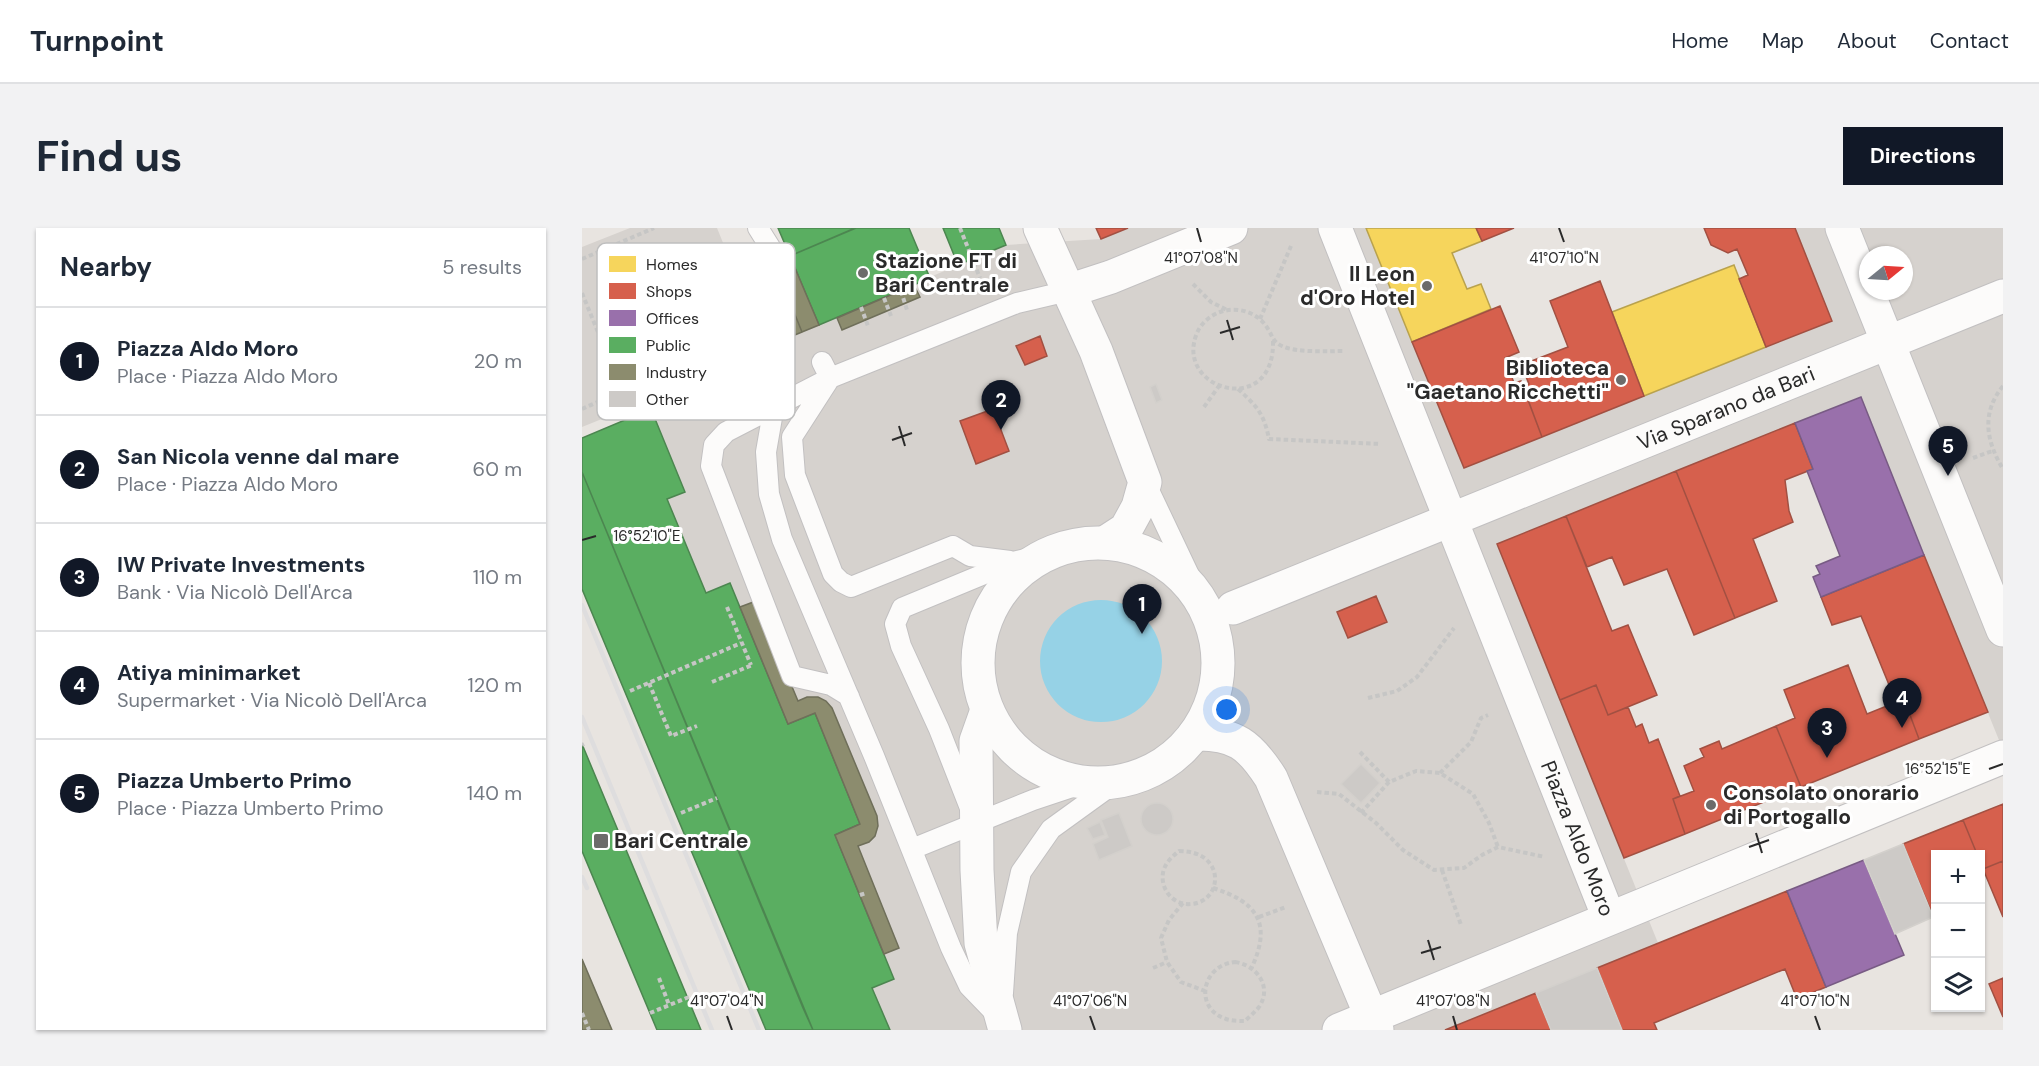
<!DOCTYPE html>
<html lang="en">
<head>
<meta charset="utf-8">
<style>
	:root { --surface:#fff; --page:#f2f2f3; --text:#1f2937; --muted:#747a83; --line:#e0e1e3; --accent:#111827 }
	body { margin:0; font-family:"DM Sans",sans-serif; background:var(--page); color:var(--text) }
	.controls { position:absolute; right:18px; bottom:18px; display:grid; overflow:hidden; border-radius:0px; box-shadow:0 2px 4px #0004 }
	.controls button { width:54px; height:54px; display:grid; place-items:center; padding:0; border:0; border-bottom:2px solid var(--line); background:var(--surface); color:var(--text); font:30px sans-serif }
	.compass { position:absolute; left:1277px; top:18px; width:54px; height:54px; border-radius:50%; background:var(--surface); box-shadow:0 2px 4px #0004; rotate:72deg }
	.you { position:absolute; left:645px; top:482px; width:21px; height:21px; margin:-15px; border:4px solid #fff; border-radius:50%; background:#1a73e8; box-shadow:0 0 0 9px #1a73e833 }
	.badge { display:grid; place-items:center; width:39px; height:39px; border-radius:50%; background:var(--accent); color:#fff; font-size:20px; font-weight:700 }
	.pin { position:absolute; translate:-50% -50px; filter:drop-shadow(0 2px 3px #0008) }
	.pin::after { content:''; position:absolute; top:32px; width:21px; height:18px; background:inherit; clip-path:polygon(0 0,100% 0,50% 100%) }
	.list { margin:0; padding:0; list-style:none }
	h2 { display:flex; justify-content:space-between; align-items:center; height:78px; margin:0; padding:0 24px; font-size:26px }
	h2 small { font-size:20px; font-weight:400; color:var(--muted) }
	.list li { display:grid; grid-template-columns:39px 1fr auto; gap:18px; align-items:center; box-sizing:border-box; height:108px; padding:0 24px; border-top:2px solid var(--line) }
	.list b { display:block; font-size:22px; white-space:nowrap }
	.list p { margin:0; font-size:20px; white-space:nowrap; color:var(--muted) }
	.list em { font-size:20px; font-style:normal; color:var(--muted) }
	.icon { flex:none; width:33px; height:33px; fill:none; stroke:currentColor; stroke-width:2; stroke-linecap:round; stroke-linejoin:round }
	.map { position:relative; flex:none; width:1421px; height:802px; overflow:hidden; border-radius:0px }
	header { display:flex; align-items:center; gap:36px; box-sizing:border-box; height:84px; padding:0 30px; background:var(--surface); border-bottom:2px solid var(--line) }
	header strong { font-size:28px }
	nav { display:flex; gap:33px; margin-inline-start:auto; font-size:21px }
	.intro { display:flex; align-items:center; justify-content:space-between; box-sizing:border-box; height:144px; padding:0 36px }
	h1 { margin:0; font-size:42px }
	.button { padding:15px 27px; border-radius:0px; background:var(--accent); color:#fff; font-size:21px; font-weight:700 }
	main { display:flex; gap:36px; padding:0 36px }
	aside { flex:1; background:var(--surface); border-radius:0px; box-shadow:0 2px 4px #0004 }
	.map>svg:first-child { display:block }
</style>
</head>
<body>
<header>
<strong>Turnpoint</strong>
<nav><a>Home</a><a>Map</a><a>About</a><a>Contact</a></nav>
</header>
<div class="intro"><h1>Find us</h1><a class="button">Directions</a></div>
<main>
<aside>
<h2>Nearby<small>5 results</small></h2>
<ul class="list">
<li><span class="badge">1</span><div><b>Piazza Aldo Moro</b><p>Place · Piazza Aldo Moro</p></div><em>20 m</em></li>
<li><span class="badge">2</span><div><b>San Nicola venne dal mare</b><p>Place · Piazza Aldo Moro</p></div><em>60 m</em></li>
<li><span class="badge">3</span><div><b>IW Private Investments</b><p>Bank · Via Nicolò Dell'Arca</p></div><em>110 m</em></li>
<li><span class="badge">4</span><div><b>Atiya minimarket</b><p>Supermarket · Via Nicolò Dell'Arca</p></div><em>120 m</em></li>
<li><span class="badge">5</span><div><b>Piazza Umberto Primo</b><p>Place · Piazza Umberto Primo</p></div><em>140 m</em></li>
</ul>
</aside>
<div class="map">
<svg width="1421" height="802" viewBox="0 0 1421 802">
	<rect width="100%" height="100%" fill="#e8e4e0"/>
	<path fill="#d6d2ce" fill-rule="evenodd" d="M48,0H135L146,27L23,76L62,174L0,199V19Z
		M546,0H784L882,240L1250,93L1213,0H1421V522L1278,169L915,316L1076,715L863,802H308L290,760L312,750L148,355L124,365L85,271L103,263L63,169L424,17L519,11ZM1286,27H1322V63H1286Z"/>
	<path fill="#96d2e6" d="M458 433a61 61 0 1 1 122 0a61 61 0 1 1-122 0Z"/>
	<path fill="#f6d55c" stroke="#b9a24d" stroke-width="1.5" d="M784,0H894L900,13L870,25L885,61L899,56L909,81L830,114Z
		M1152,37L1184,119L1062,168L1030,84Z"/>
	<path fill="#d6604d" stroke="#a25042" stroke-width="1.5" d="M514,0H546L519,11Z
		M894,0H932L900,13Z
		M1122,0H1213L1250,93L1184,119L1157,51L1166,47L1155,21L1146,25L1129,17Z
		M1018,53L1062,168L960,209L941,159L947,156L939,137L986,119L968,73Z
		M918,78L937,124L923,130L932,155L939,153L960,209L882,240L830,114Z
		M458,108L465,128L443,137L434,118Z
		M411,181L427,223L394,236L378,193Z
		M1213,195L1231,241L1203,252L1207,283L1211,294L1171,311L1195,373L1153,390L1094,243Z
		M1094,243L1153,390L1112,407L1085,341L1042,357L1030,329L1005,339L984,288Z
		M984,288L1030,403L1046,397L1075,467L1026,487L1014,457L978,472L915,316Z
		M1342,327L1406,484L1337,511L1322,471L1314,474L1279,388L1250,397L1239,369Z
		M794,368L805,394L766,410L755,384Z
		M1266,437L1285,486L1322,471L1337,511L1219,559L1194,498L1213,490L1202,462Z
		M1014,457L1026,487L1046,479L1054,499L1060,496L1067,515L1076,511L1098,568L1091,571L1103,606L1042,630L978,472Z
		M1194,498L1219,559L1103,606L1091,571L1112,563L1102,538L1122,529L1118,521L1137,513L1140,521Z
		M1421,576V633L1401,641L1398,626H1395L1381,592Z
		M1381,592L1395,626H1354V695L1321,616Z
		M1421,633V689L1401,641Z
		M1205,663L1244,759L1215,771L1203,741L1072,795L1075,802H1040L1015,740Z
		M1421,750V789L1407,756Z
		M954,765L969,802H863Z"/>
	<path fill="#9970ab" stroke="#785b84" stroke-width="1.5" d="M1279,169L1342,327L1239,369L1231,349L1238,346L1234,338L1258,328L1225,243L1231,241L1213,195Z
		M1282,632L1322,727L1244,759L1205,663Z"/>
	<path fill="#5aae61" stroke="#4c8650" stroke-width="1.5" d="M196,0H274L208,28Z
		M273,0H327L348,50L237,97L208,28Z
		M361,0H417L424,17L376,37Z
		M69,181L103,264L85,271L124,365L148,355L206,496L233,485L278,596L253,607L312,751L290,760L308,802H231L0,244V210Z
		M0,244L221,780L231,802H184L0,361Z
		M0,516L119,802H75L0,623Z"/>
	<path fill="#8c8c6e" stroke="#6f6f5a" stroke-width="1.5" d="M213,40L237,97L220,104L197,47Z
		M197,47L220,104L63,169L25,77L73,57L77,68L120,51L129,74Z
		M332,57L338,69L260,102L255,90Z
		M174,373L216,473L225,469H236L244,473L250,480L295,588L296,598L293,608L287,614L276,618L317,720L302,726L253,607L278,596L233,485L206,496L158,379Z
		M0,731L30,802H0Z"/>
	<path fill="#cdcac7" stroke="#d3d0cc" stroke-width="1.5" d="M574,156L580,172L574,175L568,159Z
		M779,536L798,555L779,575L759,556Z
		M559 591a16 16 0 1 1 32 0a16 16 0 1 1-32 0Z
		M537,585L550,618L517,632L511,616L526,609L519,592Z
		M518,594L523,607L511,611L505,600Z
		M1321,616L1351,689L1313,706L1282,632Z
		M1015,740L1040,802H969L954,765Z"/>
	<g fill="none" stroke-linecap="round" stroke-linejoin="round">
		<g stroke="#c2c0c1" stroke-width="22">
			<path id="lane" d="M176,0L198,35
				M240,134L248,150
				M248,150L210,209L213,247L251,346L259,354L269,359L371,318
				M192,178L184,224L187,266L200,311L292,528L369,720L387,758L415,787
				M563,254L627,389
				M371,318L388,328L428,333
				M267,468L249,457L210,448L129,238L132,217L144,204L248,150L435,75L486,63
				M388,580L357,501L319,418L313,396L320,380L431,334L464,326
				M330,621L451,572L502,555
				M421,765L425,705L439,644L469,601L534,554"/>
		</g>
		<g stroke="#c2c0c1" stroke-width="35">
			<g id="street">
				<path d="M458,0L514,123L563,254L556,279L544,301L524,314"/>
				<path id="s1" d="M753,0L1027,690"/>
				<path d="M1260,0L1421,402"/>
				<path d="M486,63L529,49L649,0"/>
				<circle cx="516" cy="435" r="120"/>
				<path id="s2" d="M651,380L1421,68"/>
				<path d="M405,482L394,513L395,642L399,715L423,802"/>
				<path d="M613,506C653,505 668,517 689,550L795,802"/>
				<path d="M757,802L1421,529"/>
			</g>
		</g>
		<path stroke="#c6c6c5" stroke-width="4" stroke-dasharray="4.5 3" stroke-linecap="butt" d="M378,0L398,50
			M0,31L72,0
			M611,56L629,74L645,82
			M319,63L325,82
			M0,65L40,163C58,168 70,176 87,182
			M302,70L309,88
			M279,79L286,98
			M678,91L709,18
			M691,113C693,191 591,162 615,105C619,95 629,87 638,84C656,78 676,84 686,101C691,109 691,114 700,118C715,125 746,123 763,123
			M1421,158C1399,185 1404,213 1421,241
			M656,161C675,178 682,186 687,211L799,216
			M622,179L637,158
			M0,181L40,163
			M1391,230L1410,223
			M145,379L169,437
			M130,454L170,437
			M67,455L89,508L115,498
			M48,463L159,415
			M786,470L815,463L835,449L872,400
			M0,517L2,516
			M778,524L807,554
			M858,545L889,514L899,490L906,487
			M735,564L757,566L794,595L821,622L852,642L882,640L900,627L916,619L963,629
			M99,585L135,570
			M779,585L807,554L834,543L858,545L891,566L907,595L916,619
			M597,623C645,623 641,674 609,676C590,678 576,658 582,641C585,633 591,628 597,623Z
			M860,642L879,697
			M631,660C675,674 690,695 670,739
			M278,667L284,665
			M601,675L587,692L579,710L585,734L599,754L623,763
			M677,689L704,679
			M653,734C674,737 691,758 677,779C673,784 668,788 663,793C657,793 650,793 644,791C611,780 620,737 653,734Z
			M571,740L585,734
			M77,750L87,777
			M0,785L7,802
			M68,785L107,769"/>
		<use href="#lane" stroke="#fcfbfa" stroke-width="20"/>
		<use href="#street" stroke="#fcfbfa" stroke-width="33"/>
		<path stroke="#deddde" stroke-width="4.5" d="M0,377L177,802
			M0,489L130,802
			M0,649L5,660"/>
	</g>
	<path fill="none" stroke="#2a2a2a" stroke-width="2" d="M615,0L619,14M977,0L982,14M645,92L651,112M638,105L658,99M317,198L323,218M310,212L330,205M0,312L14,308M1407,541L1421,536M1174,605L1180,625M1167,619L1187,612M846,712L852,732M839,725L859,719M145,788L150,802M508,788L513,802M871,788L875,802M1233,788L1238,802"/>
	<g fill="#6c6b6a" stroke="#fff" stroke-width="2">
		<circle cx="281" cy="45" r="6"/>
		<circle cx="845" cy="58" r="6"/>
		<circle cx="1039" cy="152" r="6"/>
		<circle cx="1129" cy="577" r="6"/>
		<rect x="11" y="605" width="16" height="16" rx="3"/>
	</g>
	<g text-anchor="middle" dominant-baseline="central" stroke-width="6" stroke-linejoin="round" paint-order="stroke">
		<g font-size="21" font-weight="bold" fill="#2a2a2a" stroke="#fff" text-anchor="start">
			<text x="293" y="33">Stazione FT di<tspan x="293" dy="24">Bari Centrale</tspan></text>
			<text x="833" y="46" text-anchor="end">Il Leon<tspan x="833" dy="24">d'Oro Hotel</tspan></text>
			<text x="1027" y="140" text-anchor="end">Biblioteca<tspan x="1027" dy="24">"Gaetano Ricchetti"</tspan></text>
			<text x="1141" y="565">Consolato onorario<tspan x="1141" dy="24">di Portogallo</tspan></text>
			<text x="32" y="613">Bari Centrale</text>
		</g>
		<g font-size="21" fill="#2a2a2a" stroke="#fff">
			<text stroke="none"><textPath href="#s2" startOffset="532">Via Sparano da Bari</textPath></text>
			<text stroke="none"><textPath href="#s1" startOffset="657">Piazza Aldo Moro</textPath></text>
		</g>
	</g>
	<rect x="15" y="15" width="198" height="177" rx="9" fill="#fff" stroke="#bfbfbf" stroke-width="1.5"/>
	<rect x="27" y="28" width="27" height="16" fill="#f6d55c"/>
	<rect x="27" y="55" width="27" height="16" fill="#d6604d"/>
	<rect x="27" y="82" width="27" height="16" fill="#9970ab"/>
	<rect x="27" y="109" width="27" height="16" fill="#5aae61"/>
	<rect x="27" y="136" width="27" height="16" fill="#8c8c6e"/>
	<rect x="27" y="163" width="27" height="16" fill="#cdcac7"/>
	<g font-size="16" fill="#2a2a2a">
		<text x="64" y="42">Homes</text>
		<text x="64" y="69">Shops</text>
		<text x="64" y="96">Offices</text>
		<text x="64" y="123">Public</text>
		<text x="64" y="150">Industry</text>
		<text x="64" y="177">Other</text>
	</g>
	<g font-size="15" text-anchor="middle" fill="#2a2a2a" stroke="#fff" stroke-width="6" stroke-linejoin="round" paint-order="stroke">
		<text x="619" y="35">41°07'08"N</text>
		<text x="982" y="35">41°07'10"N</text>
		<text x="65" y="313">16°52'10"E</text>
		<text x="1356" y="546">16°52'15"E</text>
		<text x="145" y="778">41°07'04"N</text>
		<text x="508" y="778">41°07'06"N</text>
		<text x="871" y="778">41°07'08"N</text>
		<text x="1233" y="778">41°07'10"N</text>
	</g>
</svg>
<div class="controls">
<button>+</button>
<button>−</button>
<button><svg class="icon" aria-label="layers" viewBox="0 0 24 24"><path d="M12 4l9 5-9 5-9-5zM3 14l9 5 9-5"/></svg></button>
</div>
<svg class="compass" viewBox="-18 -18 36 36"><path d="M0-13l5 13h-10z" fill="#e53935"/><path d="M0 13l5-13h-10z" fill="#747a83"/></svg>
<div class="you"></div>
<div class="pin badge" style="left:560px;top:406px">1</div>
<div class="pin badge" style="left:419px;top:202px">2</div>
<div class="pin badge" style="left:1245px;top:530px">3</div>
<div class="pin badge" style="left:1320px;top:500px">4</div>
<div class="pin badge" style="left:1366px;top:248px">5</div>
</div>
</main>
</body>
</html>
